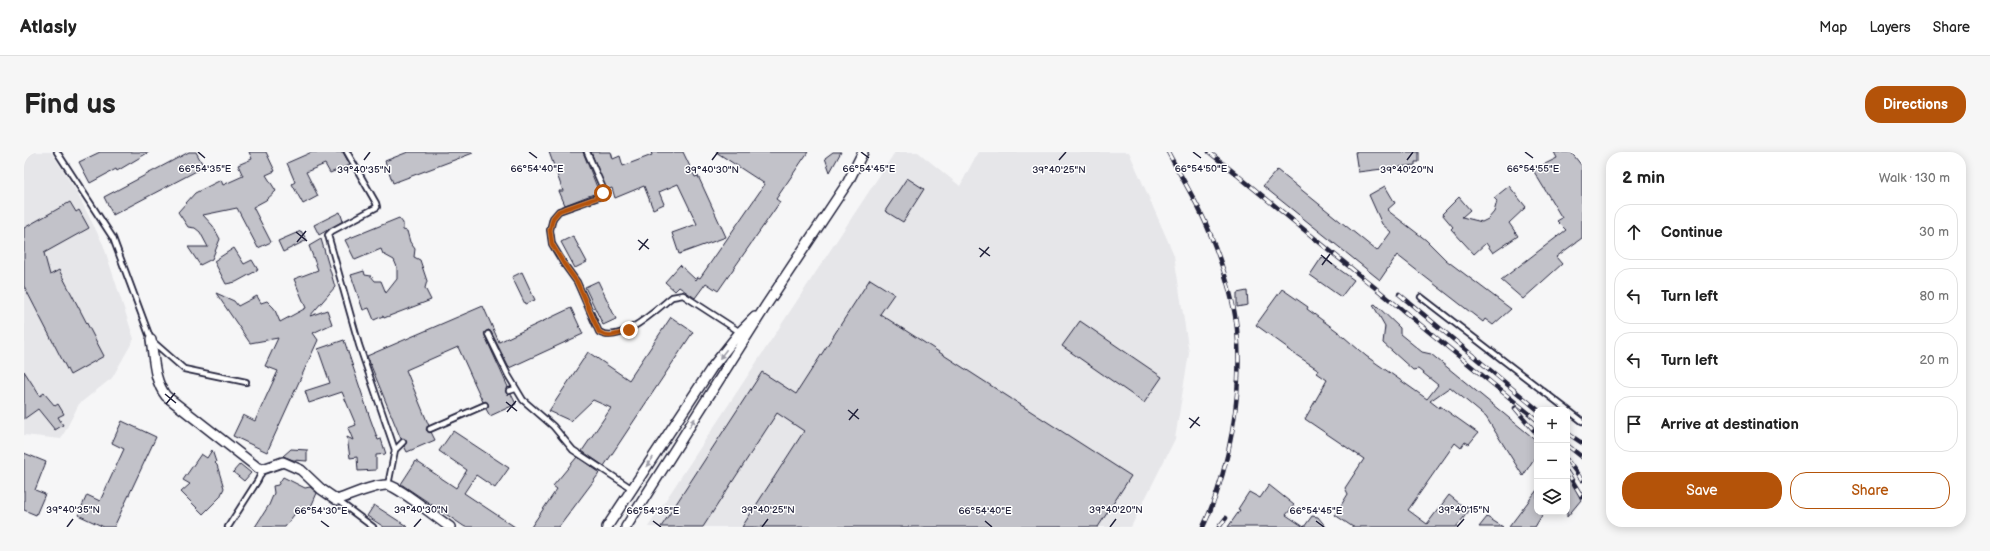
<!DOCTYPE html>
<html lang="en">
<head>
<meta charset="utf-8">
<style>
	:root { --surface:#fff; --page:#f6f6f6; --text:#222; --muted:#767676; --line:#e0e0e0; --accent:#b45309 }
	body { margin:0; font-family:"Balsamiq Sans",sans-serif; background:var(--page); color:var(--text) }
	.controls { position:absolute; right:12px; bottom:12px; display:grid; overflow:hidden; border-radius:8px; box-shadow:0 2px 10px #0003 }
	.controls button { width:36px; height:36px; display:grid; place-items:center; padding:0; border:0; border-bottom:1px solid var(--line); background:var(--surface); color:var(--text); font:20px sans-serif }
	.stop { position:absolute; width:12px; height:12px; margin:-9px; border:3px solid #b45309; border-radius:50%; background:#fff }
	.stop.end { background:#b45309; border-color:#fff; box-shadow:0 1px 4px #0008 }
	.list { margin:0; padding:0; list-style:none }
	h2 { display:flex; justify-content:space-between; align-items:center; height:52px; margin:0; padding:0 16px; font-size:17px }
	h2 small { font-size:13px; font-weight:400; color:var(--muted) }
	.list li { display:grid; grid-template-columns:26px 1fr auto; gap:12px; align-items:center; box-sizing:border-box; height:56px; margin:0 8px 8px; padding:0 8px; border:1px solid var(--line); border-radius:16px }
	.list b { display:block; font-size:15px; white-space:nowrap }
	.list em { font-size:13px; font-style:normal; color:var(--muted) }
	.actions { display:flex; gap:8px; padding:12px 16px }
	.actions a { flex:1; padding:9px 0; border:1px solid var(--accent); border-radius:16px; text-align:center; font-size:14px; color:var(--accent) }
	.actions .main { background:var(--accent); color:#fff }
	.icon { flex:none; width:22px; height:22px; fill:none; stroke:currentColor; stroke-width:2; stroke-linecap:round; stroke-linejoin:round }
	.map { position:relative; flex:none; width:1558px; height:375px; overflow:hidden; border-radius:16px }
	header { display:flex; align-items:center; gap:24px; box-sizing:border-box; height:56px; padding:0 20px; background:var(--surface); border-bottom:1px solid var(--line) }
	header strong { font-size:19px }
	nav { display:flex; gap:22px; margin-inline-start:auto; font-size:14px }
	.intro { display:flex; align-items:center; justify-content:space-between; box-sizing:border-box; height:96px; padding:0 24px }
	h1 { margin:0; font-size:28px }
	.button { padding:10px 18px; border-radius:16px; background:var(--accent); color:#fff; font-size:14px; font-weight:700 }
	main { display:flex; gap:24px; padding:0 24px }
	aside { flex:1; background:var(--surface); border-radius:16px; box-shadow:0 2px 10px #0003 }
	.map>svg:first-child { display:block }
</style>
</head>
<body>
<header>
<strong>Atlasly</strong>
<nav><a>Map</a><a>Layers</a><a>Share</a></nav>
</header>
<div class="intro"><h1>Find us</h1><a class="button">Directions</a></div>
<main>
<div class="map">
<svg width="1558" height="375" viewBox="0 0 1558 375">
	<rect width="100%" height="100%" fill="#f6f6f7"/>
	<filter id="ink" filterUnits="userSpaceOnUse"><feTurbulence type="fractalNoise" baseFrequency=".025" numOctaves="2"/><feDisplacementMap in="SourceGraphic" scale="8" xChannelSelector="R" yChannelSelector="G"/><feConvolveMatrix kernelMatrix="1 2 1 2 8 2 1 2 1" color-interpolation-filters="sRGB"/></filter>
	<g filter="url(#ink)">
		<path fill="#e6e6e9" d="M0,0H27L52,39L79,92L110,187L88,226L55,252L37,287L0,283Z
			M871,0H894L936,34L954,0H1105L1150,103L1165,201L1151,287L1107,375H624Z"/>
		<path fill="#c2c2c9" stroke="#22223b" d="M76,0H125L93,19L92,17L66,31L55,10Z
			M165,0H172L180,15L89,63L80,45Z
			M225,0H242L251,19L242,23L252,39L242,48L229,55L247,90L234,96L213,56L179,63L189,74L196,87L188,107L176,113L164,95H184L176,80L171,76L164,75L154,60L171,41L197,28L199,33L219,24L214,13L228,7Z
			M288,0H319L326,13L306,21L301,12L282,20L294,44L279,52L268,32L271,30L263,11Z
			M384,0H448L449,1L369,31L361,9Z
			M525,0H559L575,40L541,53L535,39H539Z
			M567,0H587L589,7L596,4L599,14L628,3L627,0H659L671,25L674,24L702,85L655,102L648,81L673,72L654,32L635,40L640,52L629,57L620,34L591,46L588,36L582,38Z
			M692,0H784L752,47L756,50L694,139L682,131L671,146L655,135L651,139L641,130L656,113L672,128L674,125L676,126L741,32Z
			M809,0H817L806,20L801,6Z
			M1331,0H1395V10H1391V13L1334,20Z
			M1530,0H1547L1558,14V86L1532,105L1538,112L1499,147L1477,128L1542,78L1533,69L1538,66L1509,18L1533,6Z
			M1253,18L1353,99L1367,80L1358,72L1345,43L1361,34L1371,51L1363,58L1402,88L1422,108L1487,157L1469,173L1461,167L1459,170L1373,103L1356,128L1239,34Z
			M883,26L900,37L879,70L861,59Z
			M1485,34L1502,55L1485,71L1494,84L1469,101L1462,91L1450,102L1427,77L1429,75L1418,62L1435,45L1446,58L1438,65L1458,70L1464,67L1470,60L1473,49L1470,46Z
			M46,50L52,60L55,58L65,76L20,101L26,123L35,118L80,204L46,223L0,134V76Z
			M316,60L319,69L295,83L290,73Z
			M375,66L379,71V78L383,79L386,90L391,97L390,105L396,108L403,129L401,136L407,148L360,166L359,164L350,168L345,156L339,158L327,123L340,119L341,123L347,124L351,129H357L362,141L373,127V115L370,108L359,102L357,97L331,108L321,88Z
			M277,79L283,88L259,100L254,89Z
			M549,84L563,110L551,116L537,90Z
			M297,87L311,135L286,164L303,158L308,172L289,181L294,188L243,300L209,284L219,263L231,269L254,219L241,214L254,186L226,191L192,141L210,149L214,154L233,144L237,151L243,149L250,156L256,170L282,156L270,127L294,118L285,94Z
			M210,96L220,112L228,108L234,118L212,130L202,132L190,109Z
			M1298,105L1330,128L1317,145L1286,123Z
			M498,120L511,148L501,152L488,125Z
			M846,127L870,142L856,162L1107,324L1074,375H718L780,279L753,261L679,375H637L738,220L772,242Z
			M574,129L592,167L579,173L561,135Z
			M1258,137L1284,155L1283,157L1313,179L1342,204L1403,247L1414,233L1394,217L1389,218L1359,191L1361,174L1349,153L1351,152L1376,176V182L1398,200L1407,202L1513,289V302L1499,324L1462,265L1426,235L1406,249L1415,256L1416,254L1454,281L1445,292L1441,290L1437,296L1431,291L1384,358L1403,372L1425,343L1445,359L1432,375H1329L1311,363L1324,342L1321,336L1340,307L1281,267L1303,228L1293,221L1295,218L1263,197L1264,196L1232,173Z
			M1223,139L1224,153L1213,155V141Z
			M459,154L475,190L547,156L559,182L485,216L467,180L465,178L461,180V184L484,235L482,241L487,242L492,252L466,264L462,257L464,251L459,250L434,195L382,218L405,274L402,278L407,280L411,288L383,300L380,294L382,289L377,287L343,204Z
			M647,165L669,180L580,314L558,299L587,256L569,248L547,269L525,259L564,200L605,228Z
			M1056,169L1138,225L1120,251L1038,194Z
			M320,188L346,266L354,288L357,287L362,302L352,303V318L334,319L333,305L326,306L323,285L329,288L324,276L332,273L318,240L285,251L281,239L306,231L294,197Z
			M0,219L16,244L20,241L31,254L34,252L40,262L34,265L39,273L31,278L14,257L0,267Z
			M98,269L132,285L90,375H80L54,363L63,343L76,349L100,297L88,291Z
			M429,279L485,316L471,336L452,323L440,341L491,375H441L377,332L392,309L432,336L443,318L415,299Z
			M267,297L283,298V309L269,308L259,304Z
			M188,298L192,310L191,311L193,313L200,336L196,345L179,362L157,340L166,332L159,328L177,302L183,306Z
			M0,301L22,310L11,338L21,342L12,363L0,358Z
			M553,305L575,320L574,323L535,375H507L533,337L529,334Z
			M216,312L227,321L220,329L209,320Z
			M1543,320L1557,348L1543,365Z
			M259,325L281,336L286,335L293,341L286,357L275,356L261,375H231L245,353L250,341L249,334L254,333Z
			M1245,333L1270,353L1262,363L1280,375L1288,364L1294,365L1302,375H1204L1216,358L1214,357L1225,340L1236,346Z
			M1513,338V360H1520L1511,375H1485Z
			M350,353L384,375H360L343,364Z
			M1463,365L1479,375H1455Z"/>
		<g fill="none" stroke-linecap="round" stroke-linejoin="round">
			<g stroke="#22223b" stroke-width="8">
				<path id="service" d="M33,0L89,86L127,188L160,217L222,230
					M323,0L352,51L353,55L308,79L304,83L335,193L371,298
					M563,0L578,34L579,41L575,45L535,59L529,66L526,78L528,92L540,112L553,130L575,180C596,193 632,158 648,145L659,143L716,180
					M1397,145L1558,269
					M464,182L484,223L499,248L529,274L549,298L607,336
					M485,239L491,237
					M406,277L461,253
					M364,333L371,298L379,290
					M313,348L349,375
					M204,375L234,328L239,317"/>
			</g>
			<g stroke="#22223b" stroke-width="12">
				<path id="minor" d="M127,188C130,207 130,229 142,244L234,316L239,317L259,310L277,318L297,337L313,348C325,344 351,332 364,333C375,335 414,367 426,375
					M583,375L689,214L716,180L731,165
					M602,375L743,152L824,30L839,0"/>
			</g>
			<use href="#service" stroke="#fff" stroke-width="4.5"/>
			<use href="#minor" stroke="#fff" stroke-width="9"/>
			<g stroke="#22223b" stroke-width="4.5">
				<path id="rail" d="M1144,0C1160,30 1179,60 1190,92C1200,118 1210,149 1213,177C1219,238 1206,319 1179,375
					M1185,0L1513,268
					M1375,142L1514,258
					M1491,256L1513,282
					M1543,281L1558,291
					M1543,293L1558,305
					M1543,308L1558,328
					M1543,320L1558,345
					M1195,375L1202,366"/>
			</g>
			<use href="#rail" stroke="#fff" stroke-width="3" stroke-dasharray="9" stroke-linecap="butt"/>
		</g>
		<defs><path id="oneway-solid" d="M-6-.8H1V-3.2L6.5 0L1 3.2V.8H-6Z"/></defs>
		<g fill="#9c9ca7">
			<use href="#oneway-solid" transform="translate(699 202) rotate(127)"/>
			<use href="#oneway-solid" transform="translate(668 271) rotate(-58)"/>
			<use href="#oneway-solid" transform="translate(626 310) rotate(123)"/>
		</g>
	</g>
	<g fill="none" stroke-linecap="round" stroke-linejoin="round" filter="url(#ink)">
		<path stroke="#b45309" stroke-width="5" d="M579,41L575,45L535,59L529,66L526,78L528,92L540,112L553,130L575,180C585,187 594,182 605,178"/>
	</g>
	<path fill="none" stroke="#22223b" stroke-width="1.5" d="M174,0L181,6M505,0L513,6M837,0L845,6M1169,0L1177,6M1501,0L1509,6M340,8L346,0M688,8L694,0M1035,8L1042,0M1383,8L1389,0M272,80L283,89M614,88L625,97M273,90L282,79M955,96L966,104M615,98L624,87M1297,103L1308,112M956,105L965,95M1298,113L1306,102M141,242L152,251M482,250L493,259M142,252L151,241M824,258L835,267M483,260L492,249M1165,266L1176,274M825,268L834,257M1166,276L1175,265M297,369L305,375M629,369L637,375M961,369L968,375M1292,369L1300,375M43,375L49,367M390,375L397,367M738,375L744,367M1086,375L1092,367M1433,375L1440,367"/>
	<g font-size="10" text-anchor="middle" fill="#22223b" stroke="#fff" stroke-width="3" stroke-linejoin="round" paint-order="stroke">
		<text x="1509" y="20">66°54'55"E</text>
		<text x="181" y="20">66°54'35"E</text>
		<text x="513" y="20">66°54'40"E</text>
		<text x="845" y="20">66°54'45"E</text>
		<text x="1177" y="20">66°54'50"E</text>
		<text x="340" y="21">39°40'35"N</text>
		<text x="688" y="21">39°40'30"N</text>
		<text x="1035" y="21">39°40'25"N</text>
		<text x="1383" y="21">39°40'20"N</text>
		<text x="49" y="361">39°40'35"N</text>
		<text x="397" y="361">39°40'30"N</text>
		<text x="744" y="361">39°40'25"N</text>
		<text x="1092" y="361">39°40'20"N</text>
		<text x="1440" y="361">39°40'15"N</text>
		<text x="297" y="362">66°54'30"E</text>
		<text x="629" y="362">66°54'35"E</text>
		<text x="961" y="362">66°54'40"E</text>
		<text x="1292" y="362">66°54'45"E</text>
	</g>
</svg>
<div class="controls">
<button>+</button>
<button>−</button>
<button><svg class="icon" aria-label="layers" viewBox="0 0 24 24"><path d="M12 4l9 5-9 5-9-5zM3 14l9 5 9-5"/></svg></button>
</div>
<div class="stop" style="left:579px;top:41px"></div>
<div class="stop end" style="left:605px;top:178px"></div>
</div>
<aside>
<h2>2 min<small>Walk · 130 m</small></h2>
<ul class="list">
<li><svg class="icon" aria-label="ahead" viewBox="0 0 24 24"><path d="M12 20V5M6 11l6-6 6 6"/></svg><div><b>Continue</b></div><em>30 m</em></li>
<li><svg class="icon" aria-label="left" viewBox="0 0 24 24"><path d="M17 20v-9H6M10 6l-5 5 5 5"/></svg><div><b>Turn left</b></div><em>80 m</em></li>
<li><svg class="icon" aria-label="left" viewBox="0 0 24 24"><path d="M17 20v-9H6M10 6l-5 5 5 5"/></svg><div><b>Turn left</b></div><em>20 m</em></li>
<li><svg class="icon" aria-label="arrive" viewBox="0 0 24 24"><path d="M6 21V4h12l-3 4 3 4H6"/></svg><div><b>Arrive at destination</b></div></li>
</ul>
<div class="actions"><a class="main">Save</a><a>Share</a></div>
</aside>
</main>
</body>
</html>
